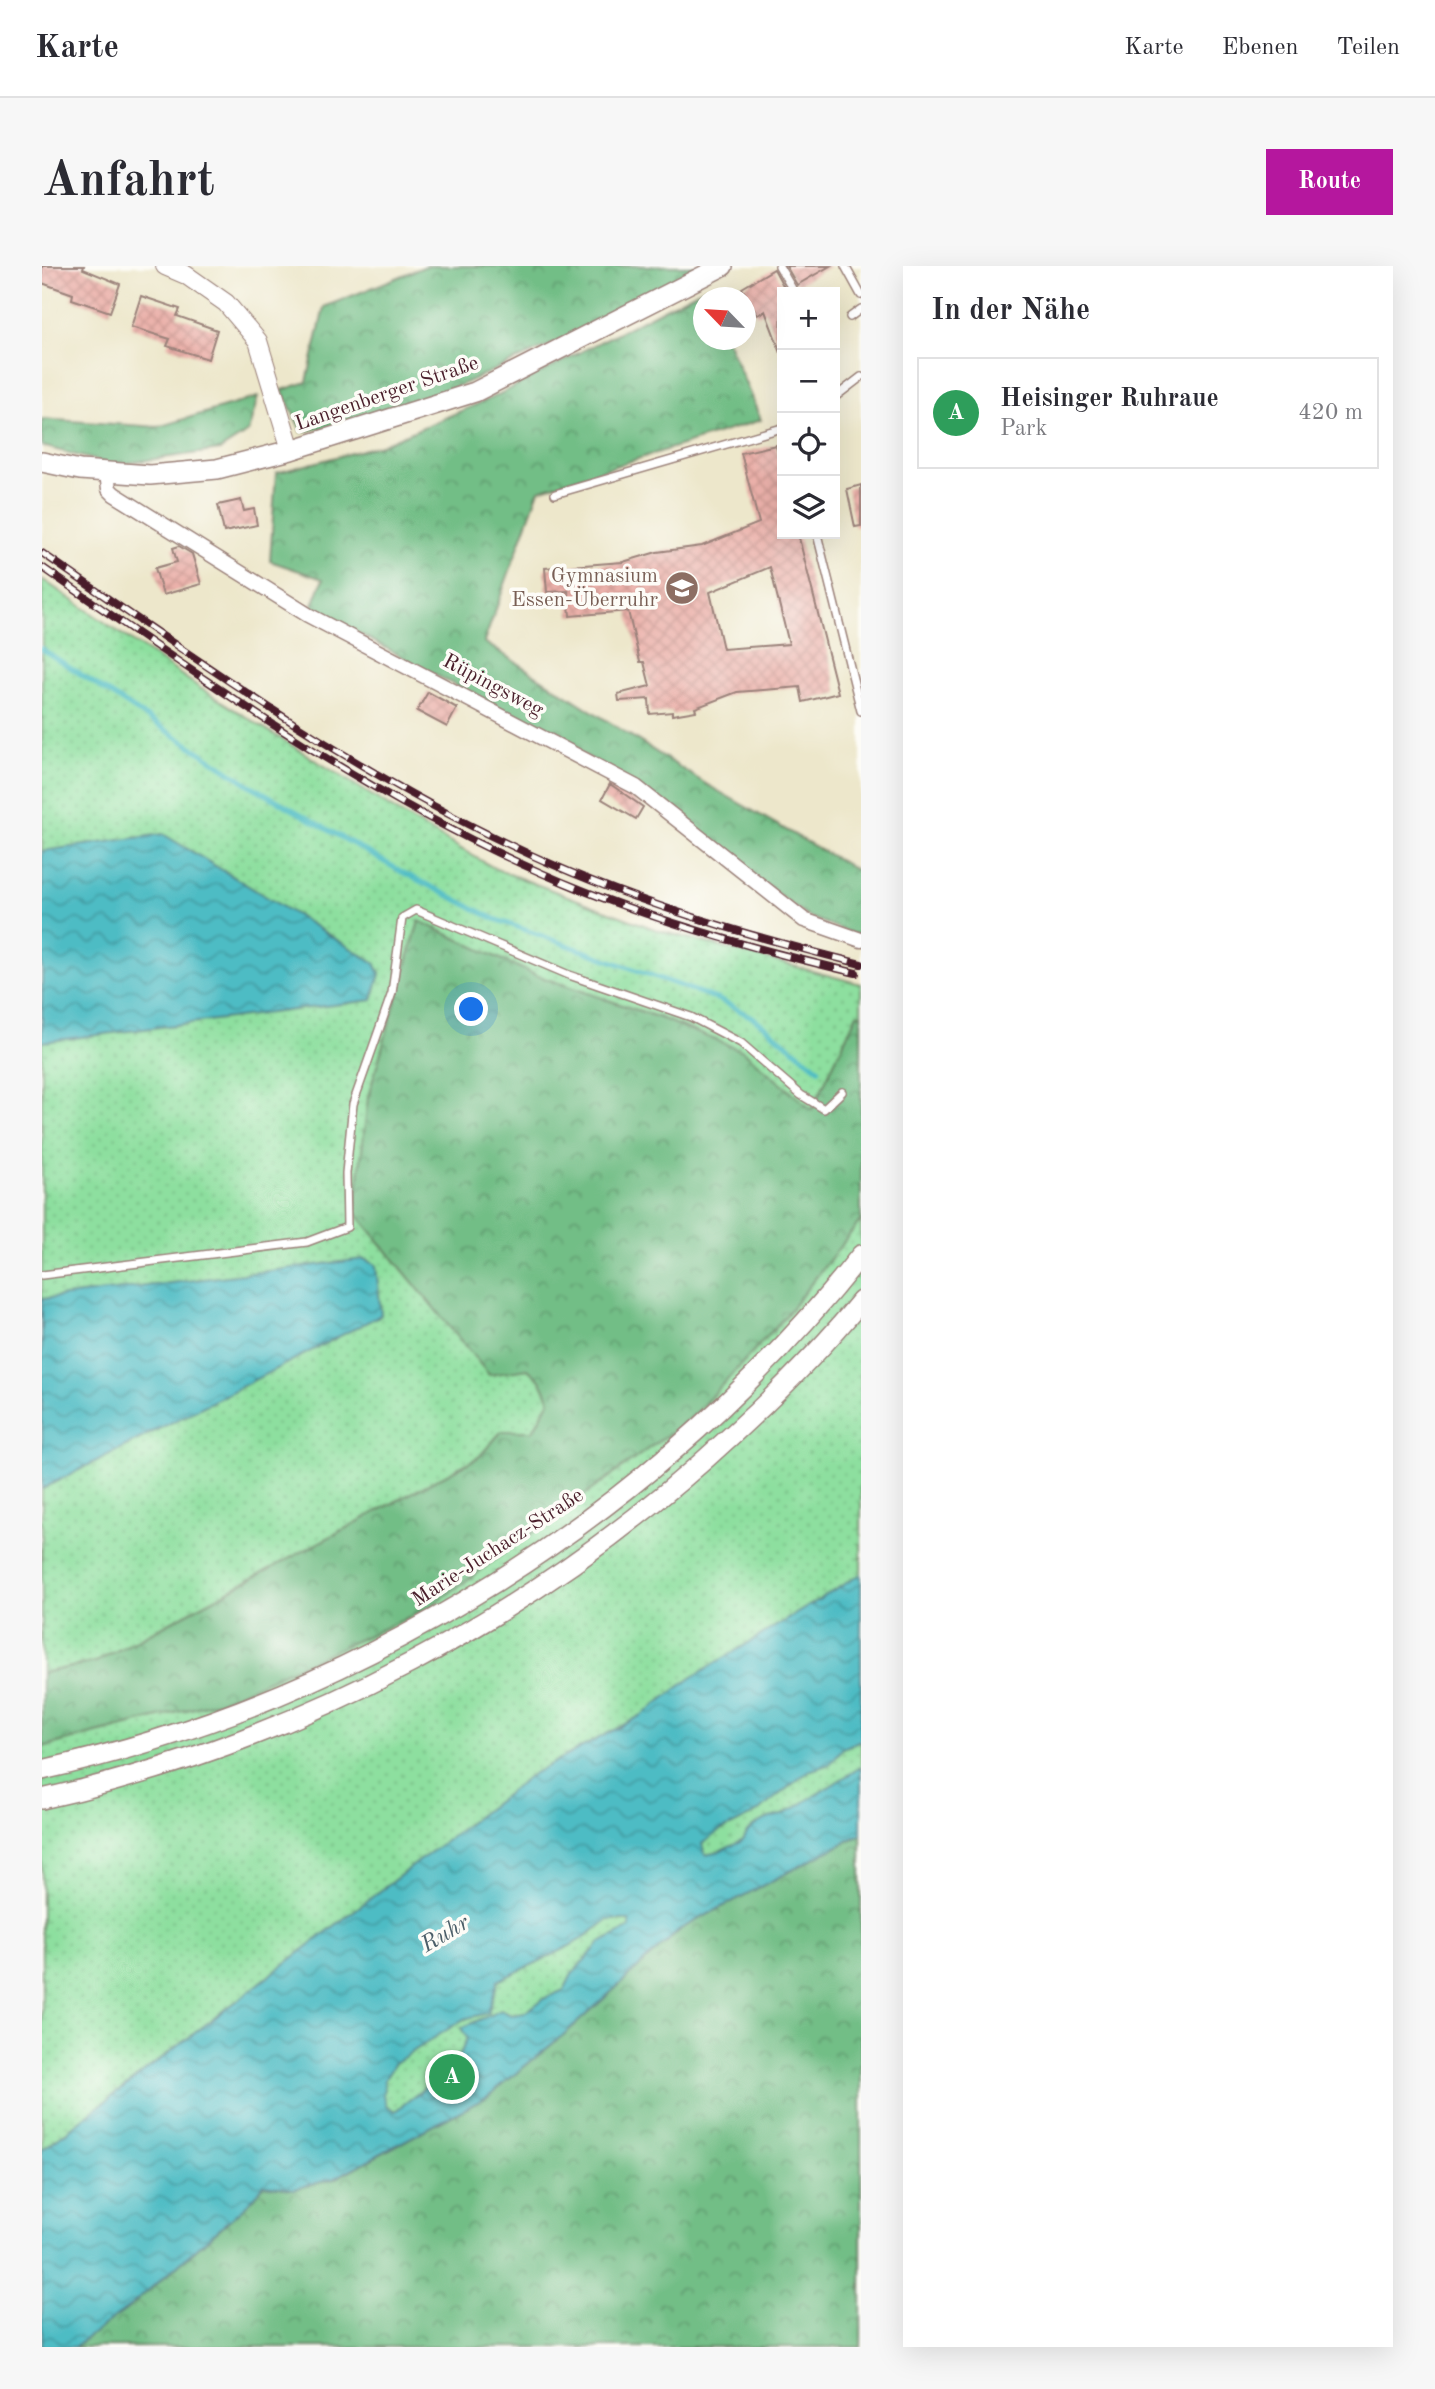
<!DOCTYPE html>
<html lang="de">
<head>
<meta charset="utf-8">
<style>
	:root { --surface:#fff; --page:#f7f7f7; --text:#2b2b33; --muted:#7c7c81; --line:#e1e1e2; --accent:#b5179e }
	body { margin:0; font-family:"Old Standard TT",serif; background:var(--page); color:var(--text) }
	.controls { position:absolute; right:21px; top:21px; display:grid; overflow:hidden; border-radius:0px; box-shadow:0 7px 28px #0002 }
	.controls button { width:63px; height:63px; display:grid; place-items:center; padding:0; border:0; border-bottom:2px solid var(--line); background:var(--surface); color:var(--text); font:35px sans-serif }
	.compass { position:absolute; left:651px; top:21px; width:63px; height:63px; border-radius:50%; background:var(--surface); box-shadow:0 7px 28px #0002; rotate:295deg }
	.you { position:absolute; left:430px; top:744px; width:24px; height:24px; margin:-18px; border:5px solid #fff; border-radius:50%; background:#1a73e8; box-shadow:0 0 0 10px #1a73e833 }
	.badge { display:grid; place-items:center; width:46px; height:46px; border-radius:50%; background:var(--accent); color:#fff; font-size:23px; font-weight:700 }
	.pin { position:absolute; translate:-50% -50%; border:4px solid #fff; box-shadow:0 2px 7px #0006 }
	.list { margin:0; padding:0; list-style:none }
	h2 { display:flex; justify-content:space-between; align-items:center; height:91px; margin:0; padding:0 28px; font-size:30px }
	h2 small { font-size:23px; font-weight:400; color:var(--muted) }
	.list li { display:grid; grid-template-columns:46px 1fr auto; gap:21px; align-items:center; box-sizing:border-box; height:112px; margin:0 14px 14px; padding:0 14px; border:2px solid var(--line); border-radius:0px }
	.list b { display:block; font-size:26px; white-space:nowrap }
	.list p { margin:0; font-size:23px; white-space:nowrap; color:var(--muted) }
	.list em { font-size:23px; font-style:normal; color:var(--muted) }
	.icon { flex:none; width:38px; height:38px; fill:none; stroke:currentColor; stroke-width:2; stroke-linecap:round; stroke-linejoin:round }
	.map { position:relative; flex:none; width:819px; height:2081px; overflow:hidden; border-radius:0px }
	header { display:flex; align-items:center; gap:42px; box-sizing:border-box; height:98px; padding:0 35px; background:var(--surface); border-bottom:2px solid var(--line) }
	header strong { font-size:33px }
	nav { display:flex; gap:38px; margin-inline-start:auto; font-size:24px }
	.intro { display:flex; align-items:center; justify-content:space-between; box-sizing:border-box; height:168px; padding:0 42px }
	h1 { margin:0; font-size:49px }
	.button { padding:18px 32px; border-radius:0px; background:var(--accent); color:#fff; font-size:24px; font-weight:700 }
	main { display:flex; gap:42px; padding:0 42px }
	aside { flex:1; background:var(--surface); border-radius:0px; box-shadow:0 7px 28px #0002 }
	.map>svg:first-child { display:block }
</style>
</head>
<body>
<header>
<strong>Karte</strong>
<nav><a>Karte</a><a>Ebenen</a><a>Teilen</a></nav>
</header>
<div class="intro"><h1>Anfahrt</h1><a class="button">Route</a></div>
<main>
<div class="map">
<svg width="819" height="2081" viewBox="0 0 819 2081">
	<defs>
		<pattern id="green-dots" width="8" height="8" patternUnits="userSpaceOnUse" patternTransform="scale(1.75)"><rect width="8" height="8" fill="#8ddf9f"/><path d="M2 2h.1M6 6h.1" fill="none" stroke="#7bbf89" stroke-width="1.8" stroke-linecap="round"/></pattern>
		<pattern id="forest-crowns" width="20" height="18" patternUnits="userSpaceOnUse" patternTransform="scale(1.75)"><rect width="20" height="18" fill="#72be86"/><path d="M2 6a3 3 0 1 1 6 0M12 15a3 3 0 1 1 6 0" fill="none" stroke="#609a6e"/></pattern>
		<pattern id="water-waves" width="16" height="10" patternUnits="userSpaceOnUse" patternTransform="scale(1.75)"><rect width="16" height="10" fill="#4dbcc4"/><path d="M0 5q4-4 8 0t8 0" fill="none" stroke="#42989f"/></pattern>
		<pattern id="building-cross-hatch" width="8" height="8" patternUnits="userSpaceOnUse" patternTransform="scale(1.75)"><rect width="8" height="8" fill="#ebb1aa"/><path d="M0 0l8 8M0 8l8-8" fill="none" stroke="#cb9892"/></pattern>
	</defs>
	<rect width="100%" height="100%" fill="#fdfcf7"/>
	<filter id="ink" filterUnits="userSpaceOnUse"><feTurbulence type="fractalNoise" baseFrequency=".0143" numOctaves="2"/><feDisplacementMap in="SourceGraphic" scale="14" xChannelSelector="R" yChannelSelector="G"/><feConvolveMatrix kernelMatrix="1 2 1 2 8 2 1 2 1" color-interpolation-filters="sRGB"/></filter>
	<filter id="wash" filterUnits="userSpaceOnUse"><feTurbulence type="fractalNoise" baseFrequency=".00686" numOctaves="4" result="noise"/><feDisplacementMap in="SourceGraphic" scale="28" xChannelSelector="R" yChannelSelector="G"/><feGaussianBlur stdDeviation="1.57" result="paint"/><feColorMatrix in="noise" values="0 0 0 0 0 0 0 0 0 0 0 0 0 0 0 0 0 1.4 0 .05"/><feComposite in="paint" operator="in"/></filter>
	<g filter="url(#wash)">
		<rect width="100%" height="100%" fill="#ede7cb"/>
		<path fill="url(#green-dots)" stroke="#6c7f65" stroke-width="2" d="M0,313L158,422L369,554L454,603L615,664L819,718V748H815L770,845L701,785L618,752L493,709L377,656L326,831L486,1103L499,1115L508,1134L491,1165H460L437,1191L54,1396L0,1407Z
			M819,954V2081H0V1481L179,1435L385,1343L650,1151L741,1053Z"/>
		<path fill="url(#forest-crowns)" stroke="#5e6e58" stroke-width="2" d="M384,0H660L527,71L357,146L260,166L240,124L265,116L282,41Z
			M664,21L668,31L662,32V74H685L719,154L497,224L442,376L664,518L819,607V671L765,650L566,502L270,342L281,313L228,295L234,207L339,179L452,131Z
			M216,131L206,166L178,184L71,199L0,180V153L116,161Z
			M377,655L493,709L618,752L701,785L770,844L815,748H819V954L741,1053L650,1151L385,1343L179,1435L0,1481V1407L54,1396L437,1191L460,1165H491L508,1134L499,1115L486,1103L447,1109L313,946L326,831Z
			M819,1568V2081H32L85,2043L208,1936L222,1919L252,1923L292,1913L445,1831L526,1765L640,1662Z"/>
		<path fill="url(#water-waves)" stroke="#4c6e78" stroke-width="2" fill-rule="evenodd" d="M121,568L333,697L338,708L330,734L0,776V585Z
			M322,993L334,999L339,1049L0,1223V1033Z
			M819,1308V1474L801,1482L788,1498L767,1505L713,1548L676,1566L660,1578L663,1589L677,1586L700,1575C706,1559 726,1551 741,1549L819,1501V1568L640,1662L526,1765L445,1831L291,1913L252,1923L222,1919L208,1936L85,2043L32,2081H0V1884L492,1507L600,1449L649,1412ZM565,1654H587L588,1662L558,1677L530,1708L522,1724L501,1733L482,1747L469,1749L459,1744L419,1762L425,1772L417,1791L395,1802L380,1824L353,1845L344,1839L341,1829L343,1813L353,1797L422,1753L446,1747L456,1715C494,1696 533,1682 565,1654Z"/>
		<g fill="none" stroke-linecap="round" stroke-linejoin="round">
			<path stroke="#4dbcc4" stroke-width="5" d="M0,383L208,519L360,606L453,653L675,733L712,752L777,803"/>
		</g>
		<g id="blocks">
			<path fill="url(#building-cross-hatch)" fill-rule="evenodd" d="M0,0H42L41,3L78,18L68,46L30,33L31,28L0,17Z
				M744,0H788L755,19Z
				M732,3L744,25L740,26L739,87L723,45L715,49L700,22Z
				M99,30L138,43L135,50L175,64L166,93L125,80L128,73L89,61Z
				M734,179L740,202V268H756L796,427L761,436L758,421L695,426L653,442L654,445L630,449V446L608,448L607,433L577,435L576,428L608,420L602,396H598L586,345L528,350L526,325L505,326L503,302L581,296L615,286L660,280L717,257L699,187ZM728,301L747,378L681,383L668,326Z
				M819,219V260L813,261L805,223Z
				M199,234L202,245L212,243L215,259L182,266L176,239Z
				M137,280L150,288L159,318L121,329L113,302L135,296L131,282Z
				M386,426L415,442L405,461L375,445Z
				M568,518L601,541L594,553L560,533Z"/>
		</g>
	</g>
	<g filter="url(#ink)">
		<use href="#blocks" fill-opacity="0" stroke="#9c837b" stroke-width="2"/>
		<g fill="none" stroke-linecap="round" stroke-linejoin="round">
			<g stroke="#9c837b" stroke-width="10">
				<path id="service" d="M737,0L752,26
					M803,0L819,29
					M808,51L819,43
					M793,131L819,111
					M513,228L740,162
					M775,268L819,445
					M0,1009L265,976L305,961L304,907L311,838L350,727L360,652L374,644L527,709L649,751L699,777L759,829L782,843L800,826"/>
			</g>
			<g stroke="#9c837b" stroke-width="17">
				<path id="minor" d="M65,207L67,223L72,228L266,349L594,521L762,654L819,674"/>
			</g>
			<g stroke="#9c837b" stroke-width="20">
				<path id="tertiary" d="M123,0L144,9L184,37L216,75L249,184"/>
			</g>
			<g stroke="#9c837b" stroke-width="22">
				<path id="secondary" d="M0,196L38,204L108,209L175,203L249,184L433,126L681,0
					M0,1504C319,1434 617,1245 819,989
					M0,1533C258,1476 497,1348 690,1169C736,1127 780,1083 819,1035"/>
			</g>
			<use href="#service" stroke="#fff" stroke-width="7"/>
			<use href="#minor" stroke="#fff" stroke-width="14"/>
			<use href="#tertiary" stroke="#fff" stroke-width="18"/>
			<use href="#secondary" stroke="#fff" stroke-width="19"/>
			<g stroke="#4a1f2b" stroke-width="8">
				<path id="rail" d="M0,287C151,391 302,500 468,579C580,633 699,668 819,698
					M0,301C172,420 345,546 540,624C630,660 720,685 814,707"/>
			</g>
			<use href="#rail" stroke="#fdfcf7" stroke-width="5" stroke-dasharray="16" stroke-linecap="butt"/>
		</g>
	</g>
	<defs>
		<g id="school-disc" transform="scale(1.75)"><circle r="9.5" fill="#8d6e63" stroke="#fdfcf7"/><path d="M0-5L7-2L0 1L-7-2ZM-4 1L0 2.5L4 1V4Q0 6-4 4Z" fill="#fff"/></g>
	</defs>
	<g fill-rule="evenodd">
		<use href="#school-disc" x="640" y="322"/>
	</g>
	<g text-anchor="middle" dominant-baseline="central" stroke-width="7" stroke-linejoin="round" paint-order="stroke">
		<g font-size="21" fill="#4a1f2b" stroke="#fdfcf7">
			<text transform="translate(345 128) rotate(-19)">Langenberger Straße</text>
			<text transform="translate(451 420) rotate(28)">Rüpingsweg</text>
			<text transform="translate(456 1282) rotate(-33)">Marie-Juchacz-Straße</text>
		</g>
		<g font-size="21" fill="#785e54" stroke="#fdfcf7" text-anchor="end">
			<text x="616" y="310">Gymnasium<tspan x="616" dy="24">Essen-Überruhr</tspan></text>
		</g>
		<g font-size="23" font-style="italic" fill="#4b5e68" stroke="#fdfcf7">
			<text transform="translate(403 1668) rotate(-31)">Ruhr</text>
		</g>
	</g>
</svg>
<div class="controls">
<button>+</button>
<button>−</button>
<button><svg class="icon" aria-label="locate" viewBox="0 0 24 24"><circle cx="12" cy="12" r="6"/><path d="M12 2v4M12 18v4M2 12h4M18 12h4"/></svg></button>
<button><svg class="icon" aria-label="layers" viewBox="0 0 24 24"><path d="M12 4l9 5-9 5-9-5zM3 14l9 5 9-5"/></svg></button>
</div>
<svg class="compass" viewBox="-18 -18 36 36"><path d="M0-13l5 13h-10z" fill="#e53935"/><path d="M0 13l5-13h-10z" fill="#7c7c81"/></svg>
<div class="you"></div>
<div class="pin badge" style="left:410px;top:1811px;background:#2e9e5b">A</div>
</div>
<aside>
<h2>In der Nähe<small></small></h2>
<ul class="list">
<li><span class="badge" style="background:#2e9e5b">A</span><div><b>Heisinger Ruhraue</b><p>Park</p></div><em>420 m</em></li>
</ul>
</aside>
</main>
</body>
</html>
